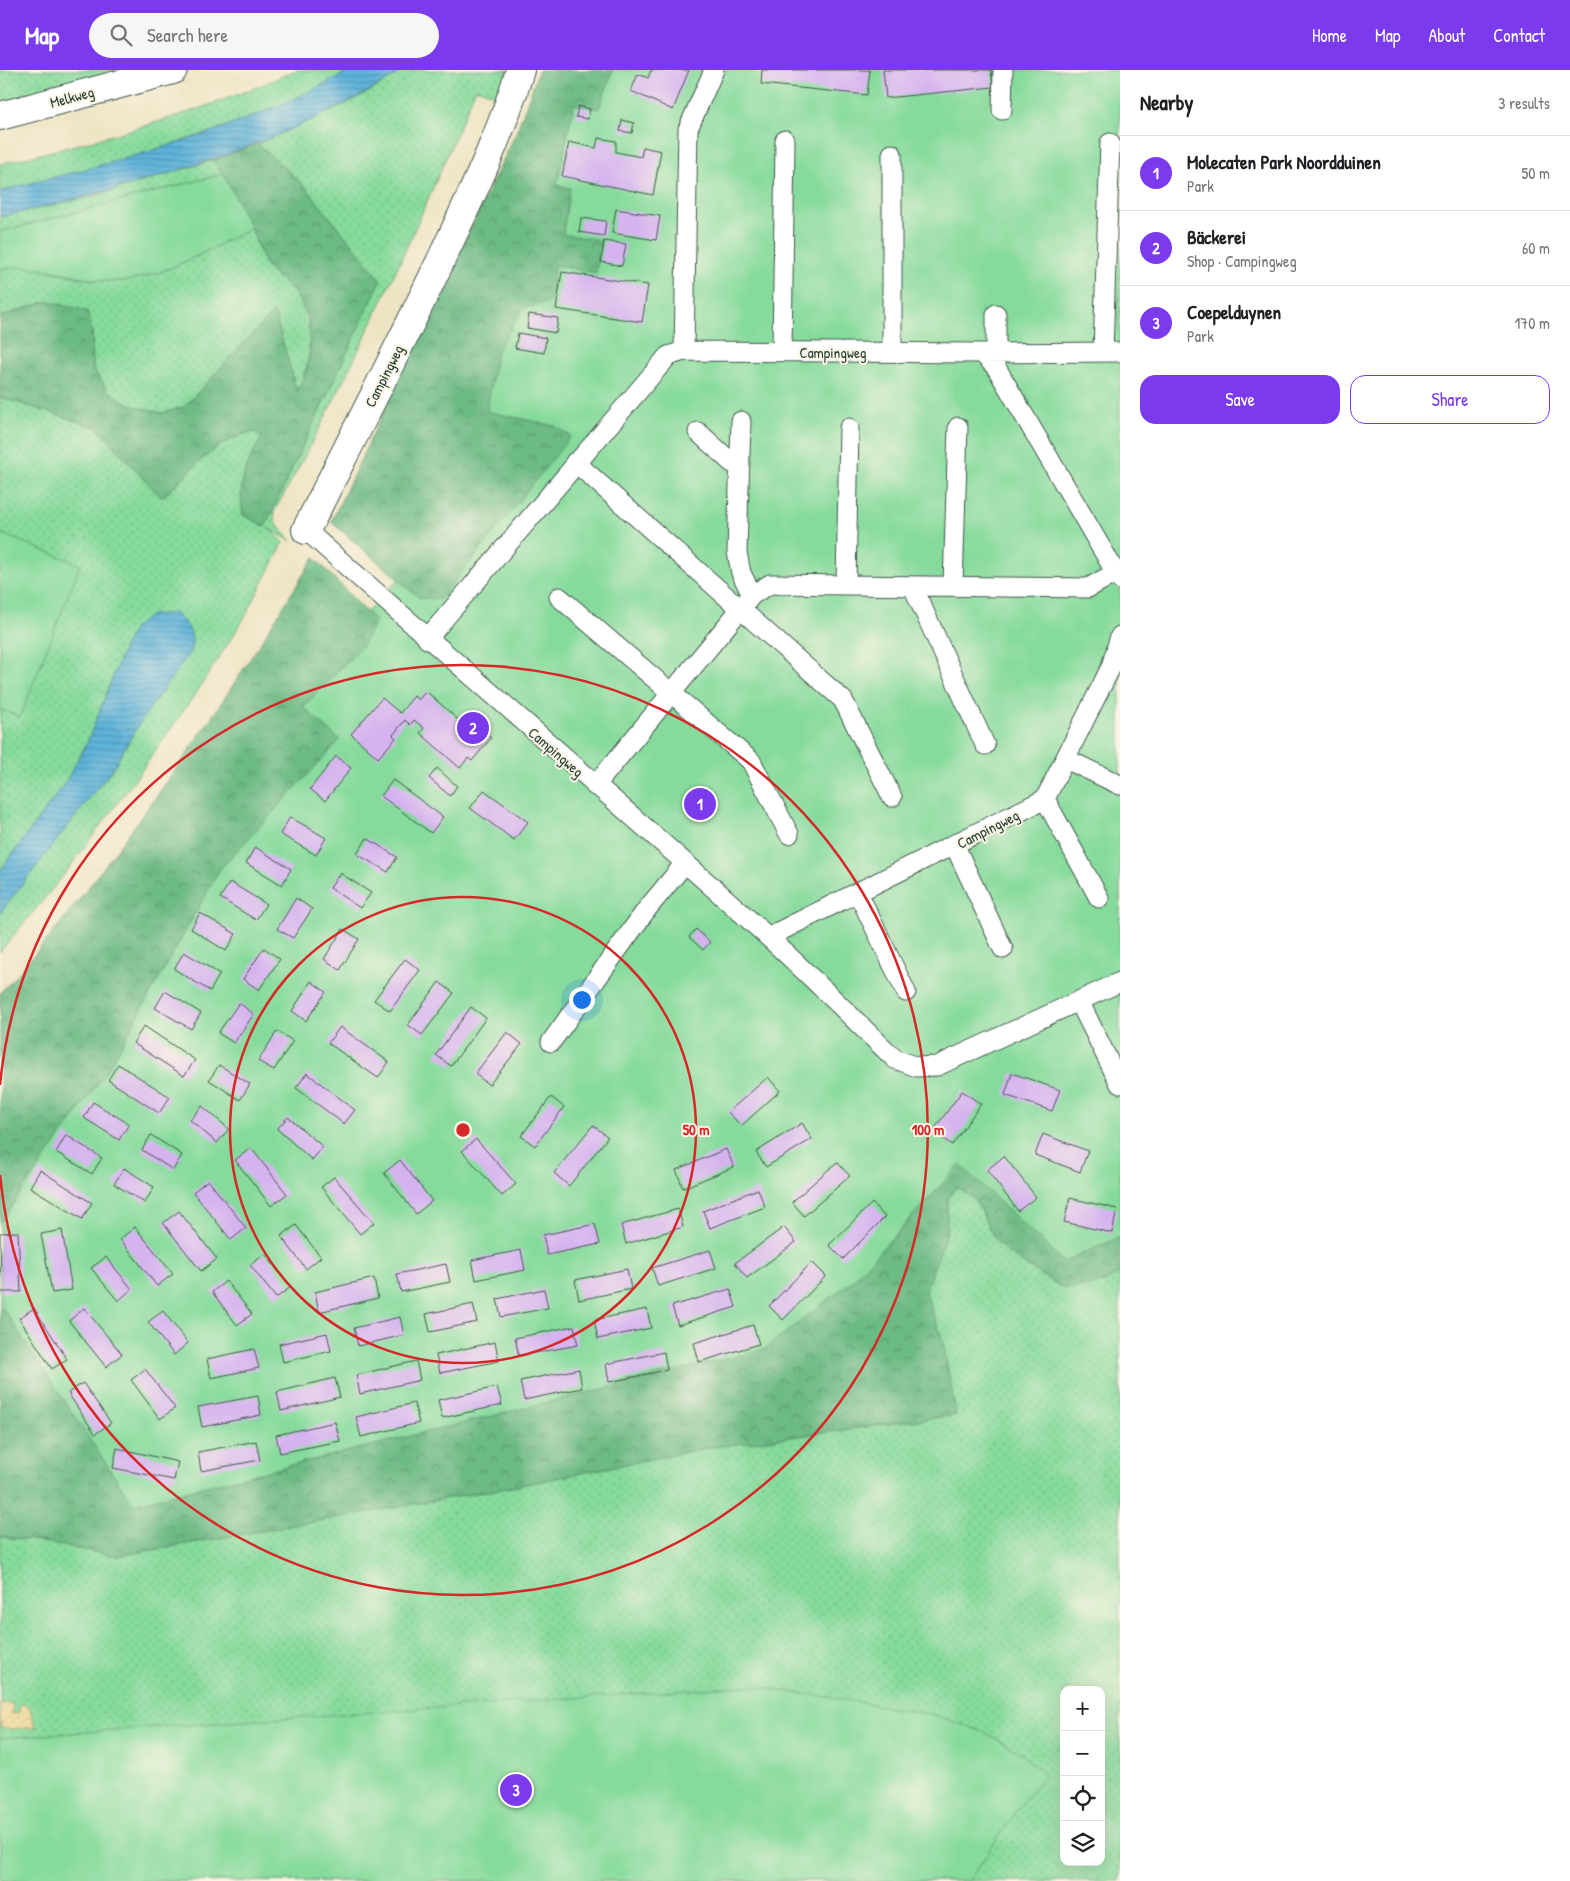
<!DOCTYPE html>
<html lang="en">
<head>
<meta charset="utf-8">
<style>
	:root { --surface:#fff; --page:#f6f6f6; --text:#202124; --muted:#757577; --line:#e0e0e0; --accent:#7c3aed }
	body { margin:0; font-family:"Patrick Hand",sans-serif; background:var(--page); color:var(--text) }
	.controls { position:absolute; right:15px; bottom:15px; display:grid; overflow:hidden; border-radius:10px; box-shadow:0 5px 20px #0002 }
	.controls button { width:45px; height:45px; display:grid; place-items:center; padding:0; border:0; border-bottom:1px solid var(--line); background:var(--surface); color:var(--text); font:25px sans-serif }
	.you { position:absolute; left:581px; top:929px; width:18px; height:18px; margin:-12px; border:4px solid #fff; border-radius:50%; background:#1a73e8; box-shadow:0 0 0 8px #1a73e833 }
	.badge { display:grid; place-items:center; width:32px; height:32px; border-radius:50%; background:var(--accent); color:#fff; font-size:16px; font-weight:700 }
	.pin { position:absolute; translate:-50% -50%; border:2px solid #fff; box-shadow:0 1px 5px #0006 }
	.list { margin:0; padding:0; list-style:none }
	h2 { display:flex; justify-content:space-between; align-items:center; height:65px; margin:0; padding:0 20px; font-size:21px }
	h2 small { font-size:16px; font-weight:400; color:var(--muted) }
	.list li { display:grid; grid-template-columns:32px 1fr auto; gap:15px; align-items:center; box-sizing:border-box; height:75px; padding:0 20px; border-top:1px solid var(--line) }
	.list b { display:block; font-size:19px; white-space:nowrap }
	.list p { margin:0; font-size:16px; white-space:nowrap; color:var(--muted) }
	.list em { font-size:16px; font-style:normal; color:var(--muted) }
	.actions { display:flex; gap:10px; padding:15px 20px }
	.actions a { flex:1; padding:11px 0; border:1px solid var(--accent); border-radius:15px; text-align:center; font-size:18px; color:var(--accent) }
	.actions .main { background:var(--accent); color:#fff }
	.icon { flex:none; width:28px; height:28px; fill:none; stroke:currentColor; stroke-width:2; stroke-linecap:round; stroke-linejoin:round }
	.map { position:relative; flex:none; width:1120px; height:1811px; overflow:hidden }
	header { display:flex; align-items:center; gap:30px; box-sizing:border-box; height:70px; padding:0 25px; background:var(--accent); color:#fff }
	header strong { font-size:24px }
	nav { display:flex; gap:28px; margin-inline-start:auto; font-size:18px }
	.search { width:350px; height:45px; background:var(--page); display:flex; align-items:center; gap:12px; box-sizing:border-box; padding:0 18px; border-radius:28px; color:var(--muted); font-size:19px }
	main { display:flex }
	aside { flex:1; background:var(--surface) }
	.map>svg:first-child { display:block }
</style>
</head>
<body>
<header>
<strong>Map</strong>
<div class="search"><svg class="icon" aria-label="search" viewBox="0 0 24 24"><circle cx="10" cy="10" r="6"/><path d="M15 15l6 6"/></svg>Search here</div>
<nav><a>Home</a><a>Map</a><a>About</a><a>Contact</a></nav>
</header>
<main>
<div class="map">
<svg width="1120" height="1811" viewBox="0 0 1120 1811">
	<defs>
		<pattern id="grass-dots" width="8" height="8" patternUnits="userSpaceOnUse" patternTransform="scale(1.25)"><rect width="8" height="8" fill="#85da9c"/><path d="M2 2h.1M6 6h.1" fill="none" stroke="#72bc87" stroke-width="1.8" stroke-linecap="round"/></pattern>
		<pattern id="forest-crowns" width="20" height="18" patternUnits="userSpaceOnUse" patternTransform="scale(1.25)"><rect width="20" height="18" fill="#6cba84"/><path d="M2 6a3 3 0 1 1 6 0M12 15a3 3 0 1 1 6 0" fill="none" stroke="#58986d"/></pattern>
		<pattern id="sand-dots" width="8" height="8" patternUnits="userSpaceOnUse" patternTransform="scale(1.25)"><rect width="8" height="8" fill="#eeda9e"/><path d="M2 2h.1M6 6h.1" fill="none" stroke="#ccbc89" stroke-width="1.8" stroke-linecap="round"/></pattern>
		<pattern id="water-rules" width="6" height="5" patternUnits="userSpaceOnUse" patternTransform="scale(1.25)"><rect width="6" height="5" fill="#5eb3da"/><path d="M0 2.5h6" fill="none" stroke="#4d93b2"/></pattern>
	</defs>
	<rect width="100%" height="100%" fill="#fcf5e5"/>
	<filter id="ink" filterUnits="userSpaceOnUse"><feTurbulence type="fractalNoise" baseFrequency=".02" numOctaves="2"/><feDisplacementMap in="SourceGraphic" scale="10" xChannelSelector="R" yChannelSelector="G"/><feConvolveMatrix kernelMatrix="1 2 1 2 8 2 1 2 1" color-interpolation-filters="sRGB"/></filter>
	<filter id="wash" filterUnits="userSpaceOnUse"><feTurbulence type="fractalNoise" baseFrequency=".0096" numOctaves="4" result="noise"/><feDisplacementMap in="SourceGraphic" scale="20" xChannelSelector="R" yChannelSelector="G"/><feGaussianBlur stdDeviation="1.12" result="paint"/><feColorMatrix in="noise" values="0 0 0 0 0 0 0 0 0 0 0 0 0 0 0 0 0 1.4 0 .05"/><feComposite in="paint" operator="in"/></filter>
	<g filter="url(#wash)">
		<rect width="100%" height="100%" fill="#eee4c4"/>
		<path fill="url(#grass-dots)" stroke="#528c68" fill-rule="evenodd" d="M0,0H135L0,34Z
			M296,0H351C242,61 120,91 0,121V94C101,69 201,44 296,0Z
			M398,0H508L498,26L476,18C415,162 351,306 274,442L275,452L291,471L268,458L284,472L245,547L196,623L139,704L63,806L0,882V843L113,698L140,652L124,578L87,673L65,713L0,801V327L96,357L162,428C189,403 217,367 254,362L262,367C245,397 238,410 243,445L265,456L381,210L305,117L258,74C282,63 390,18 398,0Z
			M214,90L223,104L0,162V147L98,125Z
			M251,158C256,170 260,186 267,197C273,207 286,211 293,220C317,251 313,289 297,322L274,242L184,337L163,343L133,336L110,323L93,299L92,261L47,231L0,247V199C36,192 70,209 105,211C157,213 207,180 251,158Z
			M955,1117C985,1129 980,1147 996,1170C1006,1185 1048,1208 1065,1219L1102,1213L1120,1203V1811H0V1467L34,1470L117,1486L511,1417L706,1378L956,1345L943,1272L925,1221L946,1164L948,1129ZM1064,1620H1101V1792H1064Z"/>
		<path fill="url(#forest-crowns)" stroke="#467c5c" d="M539,0H613L599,39L574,34L557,116L571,118L601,170L596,203L550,232L487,341L555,356L571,366L441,530L420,528L331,452L516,63Z
			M258,74L305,117L381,210L265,456L243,445C238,410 245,398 262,367L254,362C217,367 189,403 162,428L96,357L0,327V247L47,231L87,241L92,261L93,299L110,323L133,336L163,343L184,337L274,242L297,321L305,305L310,284L309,248L293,220L267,198L251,158L214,90Z
			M314,487L375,551L363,575L303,637L340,670L220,799L110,996L0,1153V923C45,875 85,823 124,770C193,679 255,584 314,487Z
			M891,1030L1064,1191L1120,1167V1203L1102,1213L1065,1219C1048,1208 1006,1186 996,1170C980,1147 985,1129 955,1117L948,1129L946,1164L925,1221L943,1272L956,1345L706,1378L511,1417L117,1486L34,1470L0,1467V1234L134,1434L765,1279L852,1211L908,1152Z"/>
		<path fill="url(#sand-dots)" stroke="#868c69" d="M13,1633L11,1644L18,1643L21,1634L29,1636L36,1658L8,1659L0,1656V1634Z"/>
		<path fill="#85da9c" stroke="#528c68" d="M613,0H1120V1167L1064,1192L960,1095L852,1211L765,1279L133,1434L0,1234V1153L110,996L220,799L340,670L303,637L363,575L375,551L367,542L398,510L420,528L441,529L571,366L555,356L487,341L497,280L524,238L550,232L555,195L596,203L601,170L563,164L570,118L557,115L574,34L599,39Z
			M223,104L251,158C210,178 153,215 105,211C70,207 35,192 0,199V162Z
			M0,463L80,495L20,647L0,639Z
			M747,1616L828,1627L935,1645L986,1663L1022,1684L1045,1705L1020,1735L969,1811H0V1668Z"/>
		<path fill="url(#water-rules)" stroke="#3e7887" d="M351,0H398L396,5L390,9C267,81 137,116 0,147V121C120,91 242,61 351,0Z
			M175,543C188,555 196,564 190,582L140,652L113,698L0,843V801L65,713L87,673L124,578L134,558L151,545Z"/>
		<g id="blocks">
			<path fill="#d5b3ef" d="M651,0H689L673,40L631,21L638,4L648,8Z
				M762,0H870L867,25L761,14Z
				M883,0H991L993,17L886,28Z
				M578,36L590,39L588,49L576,47Z
				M622,50L634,53L632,63L620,61Z
				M598,68L616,71V82L641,87L643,77L661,81L653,125L562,106L569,72L596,78Z
				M616,139L660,146L656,170L612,163Z
				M581,148L606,151L604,166L579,162Z
				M604,171L626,174L622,196L601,192Z
				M562,202L648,215L642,252L556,239Z
				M529,244L558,248L556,263L527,258Z
				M518,263L546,268L544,283L515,278Z
				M426,621L464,655L469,648L491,668L472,691L468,688L460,698L420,663L424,658L414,650L410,655L405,650L393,665L396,668L378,688L351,664L382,628L400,643L414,626L418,630Z
				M336,686L351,698L325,731L310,719Z
				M437,698L457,716L450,726L429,708Z
				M393,710L443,747L431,763L381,726Z
				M484,720L528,752L514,770L470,738Z
				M290,747L326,768L316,785L280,764Z
				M367,768L397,787L388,802L357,784Z
				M255,777L291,799L282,815L246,793Z
				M340,803L371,823L360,838L330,818Z
				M230,812L266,834L256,850L220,828Z
				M296,828L312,839L293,868L277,859Z
				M200,843L236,864L226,881L191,859Z
				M343,859L359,869L340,900L324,889Z
				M696,859L710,872L703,880L689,867Z
				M264,878L280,889L259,920L243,909Z
				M184,882L220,904L210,921L174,899Z
				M405,889L420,900L390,941L374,930Z
				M311,911L326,922L306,951L292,941Z
				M439,912L454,923L422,965L408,955Z
				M165,921L201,943L191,959L155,938Z
				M239,933L254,944L234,973L218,963Z
				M471,937L486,948L451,996L436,985Z
				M144,956L195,990L184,1006L133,973Z
				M340,957L389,992L378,1008L328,973Z
				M277,961L293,971L274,1000L258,991Z
				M507,962L522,974L489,1015L475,1004Z
				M118,994L170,1027L159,1043L108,1010Z
				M219,995L250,1014L240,1030L209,1010Z
				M307,1003L355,1040L344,1054L296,1018Z
				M1012,1003L1060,1020L1052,1041L1005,1025Z
				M768,1007L780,1021L741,1056L728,1042Z
				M962,1021L981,1034L952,1075L933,1061Z
				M551,1027L564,1037L535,1076L521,1066Z
				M93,1032L129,1054L119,1070L84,1048Z
				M202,1036L229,1059L217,1073L190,1050Z
				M288,1047L323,1077L312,1090L277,1059Z
				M802,1053L812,1069L766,1097L756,1082Z
				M593,1055L608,1067L569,1116L554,1103Z
				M1043,1064L1088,1081L1080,1102L1035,1085Z
				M66,1065L102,1088L92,1104L56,1082Z
				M151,1065L182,1085L173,1100L142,1080Z
				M476,1069L516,1114L502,1126L462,1081Z
				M251,1078L287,1124L271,1136L235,1090Z
				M726,1079L734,1097L683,1118L676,1100Z
				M1004,1086L1036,1127L1018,1141L987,1100Z
				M400,1090L432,1131L416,1144L384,1103Z
				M837,1092L850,1106L804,1146L792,1132Z
				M124,1098L154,1117L145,1133L114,1114Z
				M40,1100L92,1133L82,1149L30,1117Z
				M334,1107L374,1153L360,1164L321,1117Z
				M208,1110L246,1158L231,1170L193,1122Z
				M758,1119L765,1137L710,1158L703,1141Z
				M1070,1128L1117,1139L1112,1163L1064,1152Z
				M872,1133L885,1147L843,1189L829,1175Z
				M678,1139L683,1157L626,1174L621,1155Z
				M179,1141L217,1189L201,1201L163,1153Z
				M595,1154L600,1174L547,1185L543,1165Z
				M296,1155L321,1187L306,1199L281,1166Z
				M135,1157L173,1204L157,1216L120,1169Z
				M784,1157L796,1172L747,1208L735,1193Z
				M62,1160L72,1220L52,1223L41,1164Z
				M18,1162L21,1222H1L0,1163Z
				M521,1180L525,1200L476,1210L472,1190Z
				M710,1180L716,1198L658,1216L652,1198Z
				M265,1184L291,1217L276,1228L250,1195Z
				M106,1187L132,1219L118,1231L91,1198Z
				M812,1192L826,1206L783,1250L769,1236Z
				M446,1194L450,1212L401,1222L397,1204Z
				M627,1199L631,1219L579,1230L575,1210Z
				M374,1208L378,1228L319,1242L315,1222Z
				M226,1211L252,1244L237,1255L212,1222Z
				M544,1219L548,1238L501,1247L497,1229Z
				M730,1219L736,1237L678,1255L672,1236Z
				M473,1234L477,1252L430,1262L426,1244Z
				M34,1238L67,1289L52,1299L19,1248Z
				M84,1238L122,1284L106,1297L69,1251Z
				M647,1239L651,1258L598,1269L594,1250Z
				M163,1241L188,1273L174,1285L148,1252Z
				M400,1247L404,1265L358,1276L354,1258Z
				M753,1255L759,1274L699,1292L694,1273Z
				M574,1256L578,1275L519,1286L515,1268Z
				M327,1263L331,1281L283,1292L279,1274Z
				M495,1272L499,1291L440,1303L436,1285Z
				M254,1279L259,1298L211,1308L207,1289Z
				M664,1282L667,1300L609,1312L606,1294Z
				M416,1291L420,1310L360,1324L356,1305Z
				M145,1299L175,1338L160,1349L131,1310Z
				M579,1299L582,1318L524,1330L520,1311Z
				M335,1308L340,1327L281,1341L277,1322Z
				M83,1313L111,1353L95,1364L68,1323Z
				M497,1317L502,1335L442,1348L438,1330Z
				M258,1326L261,1345L202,1357L198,1337Z
				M414,1333L419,1353L361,1367L356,1347Z
				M335,1352L340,1371L280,1383L276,1365Z
				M256,1371L260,1390L201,1401L198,1382Z
				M117,1378L178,1392L174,1410L113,1398Z"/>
		</g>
	</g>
	<g filter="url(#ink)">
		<use href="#blocks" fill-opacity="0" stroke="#3e564a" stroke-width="1"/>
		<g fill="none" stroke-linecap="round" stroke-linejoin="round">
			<g stroke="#3e564a" stroke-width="21">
				<path id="lane" d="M1002,40L1003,0
					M892,84V282
					M996,244V283
					M684,281L688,59L714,0
					M782,281L785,70
					M1103,282L1110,73
					M982,283L1120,282
					M741,351L737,482L741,503L752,525
					M698,362L732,393L740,394
					M575,392L843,630L892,727
					M306,460C458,596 614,728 766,865C810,905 852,948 895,989L917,997L937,996L1120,912
					M846,515L849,358
					M953,516L958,357
					M913,517L985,675
					M559,527L751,691L789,764
					M427,569L668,286L684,281L982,283L996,297L1120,510
					M1066,689L1120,715
					M595,716L752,525L770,514L1088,518L1117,502
					M1045,729L1099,828
					M955,776L1003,879
					M858,823L906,922
					M768,867L1045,729L1111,597L1120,566
					M1079,931L1120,1014
					M551,972L647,839L685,793"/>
			</g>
			<g stroke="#3e564a" stroke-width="30">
				<path id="street" d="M0,46L173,0
					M306,460C354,365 403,271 448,175C475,118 502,61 520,0"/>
			</g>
			<use href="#lane" stroke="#fff" stroke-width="19"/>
			<use href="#street" stroke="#fff" stroke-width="28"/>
		</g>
	</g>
	<g fill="none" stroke="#d62828" stroke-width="2.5">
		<circle cx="463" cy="1060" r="233"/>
		<path d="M0 1015A465 465 0 1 1 0 1105"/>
	</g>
	<g text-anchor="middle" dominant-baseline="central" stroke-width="4" stroke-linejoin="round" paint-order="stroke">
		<g font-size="15" fill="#1f3d34" stroke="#fcf5e5">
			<text transform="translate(72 27) rotate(-15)">Melkweg</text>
			<text x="833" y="282">Campingweg</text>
			<text transform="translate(384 306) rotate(-63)">Campingweg</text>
			<text transform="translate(556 682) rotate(41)">Campingweg</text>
			<text transform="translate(988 759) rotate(-27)">Campingweg</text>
		</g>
	</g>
	<circle cx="463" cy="1060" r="8" fill="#d62828" stroke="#fcf5e5" stroke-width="2.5"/>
	<g font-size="15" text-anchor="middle" font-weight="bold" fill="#d62828" stroke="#fcf5e5" stroke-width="4" stroke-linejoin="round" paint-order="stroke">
		<text x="696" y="1065">50 m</text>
		<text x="928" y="1065">100 m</text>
	</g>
</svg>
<div class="controls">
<button>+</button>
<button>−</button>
<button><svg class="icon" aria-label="locate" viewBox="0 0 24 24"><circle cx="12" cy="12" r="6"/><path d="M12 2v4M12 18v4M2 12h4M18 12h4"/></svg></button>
<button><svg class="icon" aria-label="layers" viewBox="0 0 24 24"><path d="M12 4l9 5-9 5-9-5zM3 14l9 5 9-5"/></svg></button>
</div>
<div class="you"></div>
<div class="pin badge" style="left:700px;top:734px">1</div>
<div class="pin badge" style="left:473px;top:658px">2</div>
<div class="pin badge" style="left:516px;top:1720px">3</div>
</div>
<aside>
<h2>Nearby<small>3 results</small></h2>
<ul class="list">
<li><span class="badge">1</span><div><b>Molecaten Park Noordduinen</b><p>Park</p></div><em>50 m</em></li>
<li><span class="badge">2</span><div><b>Bäckerei</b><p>Shop · Campingweg</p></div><em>60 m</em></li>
<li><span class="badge">3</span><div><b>Coepelduynen</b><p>Park</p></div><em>170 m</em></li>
</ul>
<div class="actions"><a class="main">Save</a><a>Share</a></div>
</aside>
</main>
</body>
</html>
